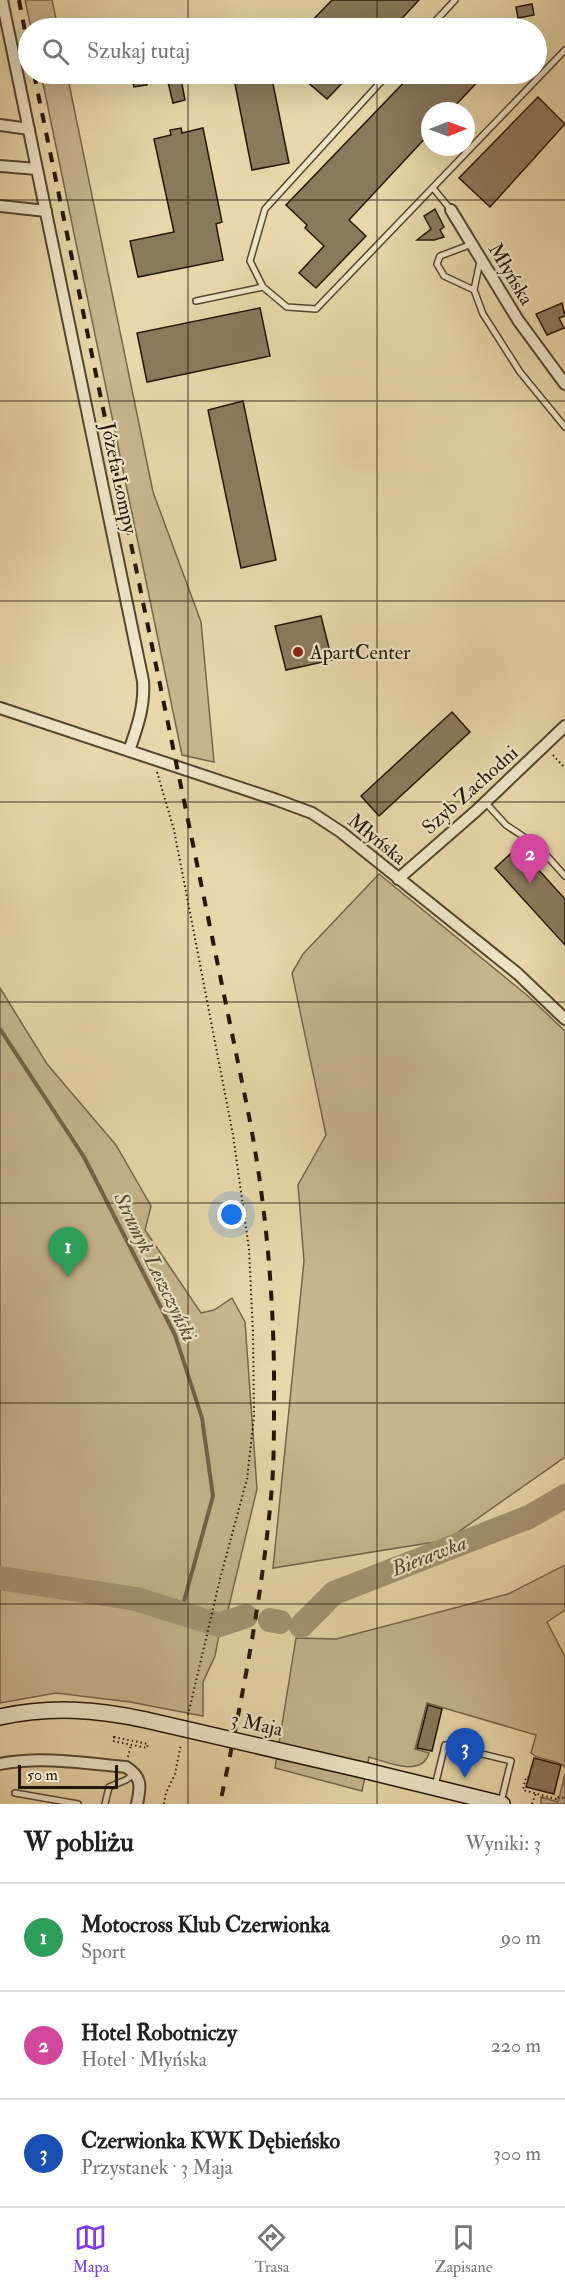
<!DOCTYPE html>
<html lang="pl">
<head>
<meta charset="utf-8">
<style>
	:root { --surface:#fff; --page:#f2f2f2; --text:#222; --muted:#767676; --line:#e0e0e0; --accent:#7c3aed }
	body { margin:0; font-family:"IM FELL Double Pica",serif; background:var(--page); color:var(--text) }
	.compass { position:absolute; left:421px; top:102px; width:54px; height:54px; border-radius:50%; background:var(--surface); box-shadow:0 6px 24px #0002; rotate:89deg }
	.scale { position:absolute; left:18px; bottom:15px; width:100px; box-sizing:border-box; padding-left:6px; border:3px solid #251608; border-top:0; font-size:16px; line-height:21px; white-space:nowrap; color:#251608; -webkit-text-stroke:4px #efe5c8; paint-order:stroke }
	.you { position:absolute; left:232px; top:1215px; width:21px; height:21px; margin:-15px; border:4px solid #fff; border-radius:50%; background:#1a73e8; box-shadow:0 0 0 9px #1a73e833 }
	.badge { display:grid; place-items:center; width:39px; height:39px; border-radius:50%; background:var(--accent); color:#fff; font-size:20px; font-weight:700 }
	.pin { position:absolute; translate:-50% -50px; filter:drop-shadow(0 2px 3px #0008) }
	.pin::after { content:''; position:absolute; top:32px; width:21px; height:18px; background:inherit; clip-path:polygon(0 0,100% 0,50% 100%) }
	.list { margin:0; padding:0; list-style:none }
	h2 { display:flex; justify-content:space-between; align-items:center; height:78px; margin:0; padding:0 24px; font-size:26px }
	h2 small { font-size:20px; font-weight:400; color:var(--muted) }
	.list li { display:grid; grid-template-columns:39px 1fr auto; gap:18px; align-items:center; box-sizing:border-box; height:108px; padding:0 24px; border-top:2px solid var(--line) }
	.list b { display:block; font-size:22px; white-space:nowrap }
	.list p { margin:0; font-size:20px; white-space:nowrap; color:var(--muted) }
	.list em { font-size:20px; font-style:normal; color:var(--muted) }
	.icon { flex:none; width:33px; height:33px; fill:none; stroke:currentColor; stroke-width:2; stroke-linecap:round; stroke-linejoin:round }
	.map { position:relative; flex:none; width:565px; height:1804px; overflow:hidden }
	.search { position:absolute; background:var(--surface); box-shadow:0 6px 24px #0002; left:18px; right:18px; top:18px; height:66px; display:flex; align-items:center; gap:15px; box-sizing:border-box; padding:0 21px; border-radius:33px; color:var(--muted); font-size:22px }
	.sheet { height:402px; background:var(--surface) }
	nav { display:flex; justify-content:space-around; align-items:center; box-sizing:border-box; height:84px; border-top:2px solid var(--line); background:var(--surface); font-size:16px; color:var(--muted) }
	nav a { display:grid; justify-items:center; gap:3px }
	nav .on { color:var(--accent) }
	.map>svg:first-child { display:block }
</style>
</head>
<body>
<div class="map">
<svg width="565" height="1804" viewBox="0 0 565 1804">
	<rect width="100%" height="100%" fill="#e7d7aa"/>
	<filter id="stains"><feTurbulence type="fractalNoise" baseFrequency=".00333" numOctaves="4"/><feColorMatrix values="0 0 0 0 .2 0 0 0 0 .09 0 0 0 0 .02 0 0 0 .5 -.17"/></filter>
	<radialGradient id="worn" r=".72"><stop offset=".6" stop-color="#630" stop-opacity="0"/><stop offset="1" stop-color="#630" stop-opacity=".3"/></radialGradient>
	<path fill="#c6b68e" stroke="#76664b" stroke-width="1.5" d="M25,0H52L58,28H31Z
		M41,74H67L153,492L201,622L214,762L182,755Z
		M379,874L528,996L565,1031V1457L447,1540L273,1568L304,1261L298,1185L326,1135L292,973L303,954Z
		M0,988L47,1064L116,1145L151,1206L145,1230L201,1313L214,1310L232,1298L245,1322L257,1489L228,1610L222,1619L215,1656L203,1682V1716L130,1702L56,1693L0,1703Z
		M565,1565V1610L547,1622L565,1657V1767C556,1758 540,1762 531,1753L536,1735L427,1703L415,1749L429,1753C422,1778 386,1762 369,1757L362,1791L275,1768L296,1638L336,1639L508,1594Z
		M565,1774V1804H541V1797L558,1802Z"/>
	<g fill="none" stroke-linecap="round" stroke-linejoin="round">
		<path stroke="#726248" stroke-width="4" d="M0,1029L84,1157L175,1335L202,1418L213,1496L181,1612"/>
		<path stroke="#a59573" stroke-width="24" d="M0,1578L136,1599L219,1625L246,1616
			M270,1620L280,1622
			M301,1626L334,1593L529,1517L565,1496"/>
	</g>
	<path fill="#8a7a5c" stroke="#251608" stroke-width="1.5" d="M332,0H419L393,28H305Z
		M532,4L534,15L518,18L516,7Z
		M131,74H144L147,85L134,87Z
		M166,74H180L185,100L173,103Z
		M233,74H271L289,163L252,170Z
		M298,74H351L327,99Z
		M412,74H485L450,111H430V133L349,220L366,236L316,288L299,273L324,246L305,228L307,225L286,205Z
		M538,97L565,124L490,207L459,178Z
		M181,128L182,133L203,128L222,222L216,224L223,260L138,277L130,241L174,232L154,139L171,135L170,130Z
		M435,209L444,227L440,230L444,237L434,240H417L431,229L424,216Z
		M562,303L565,316L559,318L564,328L547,335L536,314Z
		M260,308L270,356L147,382L137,333Z
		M243,401L276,560L241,568L208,410Z
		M321,616L332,660L286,670L275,626Z
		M452,712L470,732L379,816L361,796Z
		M518,847L565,899V945L495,868Z
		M428,1705L442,1709L432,1751L417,1748Z
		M534,1758L561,1765L554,1794L526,1787Z"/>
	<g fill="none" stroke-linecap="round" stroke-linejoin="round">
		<g stroke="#564630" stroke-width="8">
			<path id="service" d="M429,28L455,0
				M433,188L451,210
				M472,244L440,256L437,264L444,276L474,290
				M480,261L474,290L483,314L520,372L565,427
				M263,287L250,261L265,209L388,74
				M196,301L263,287L287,307L316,309L565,50
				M485,802L506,825L539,847L565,876
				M435,1786L445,1745L511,1761L501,1802
				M15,1793L78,1804
				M105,1804L109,1787L126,1780L134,1774"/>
		</g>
		<g stroke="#564630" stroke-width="14">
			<path id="minor" d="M2,0L143,681C145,706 137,728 129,751
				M0,125L29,129
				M0,166L37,169
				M0,206L46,211
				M451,210L518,320L565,384
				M0,708L277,800L312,813L341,832L518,974L565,1019
				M398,879L476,811L565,726
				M0,1764C41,1756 84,1763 126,1767C142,1777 141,1786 137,1804"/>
		</g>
		<g stroke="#251608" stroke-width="18">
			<path id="secondary" d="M0,1717C50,1706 96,1709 146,1720
				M367,1771L502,1804"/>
		</g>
		<path stroke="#251608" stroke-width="2" stroke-dasharray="1.5 3" stroke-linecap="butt" d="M553,755L565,768
			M157,772L174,830L233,1135L249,1249L253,1333L254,1417L247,1479L220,1579L188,1715
			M114,1737L148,1744L147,1748L113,1741Z
			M128,1757L131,1745
			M529,1777H526L523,1790L556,1799V1797L565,1798
			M164,1804L166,1793L175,1774L181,1744
			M532,1804L536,1793"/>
		<use href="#service" stroke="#efe5c8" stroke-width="5"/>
		<use href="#minor" stroke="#efe5c8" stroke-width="10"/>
		<use href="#secondary" stroke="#efe5c8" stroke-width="15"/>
		<path stroke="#251608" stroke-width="4" stroke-dasharray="10 10" stroke-linecap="butt" d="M19,0L28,47
			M34,74L248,1111C267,1208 275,1307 274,1405C274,1432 274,1459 272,1486C263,1594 242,1699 220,1804"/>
		<g stroke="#251608" stroke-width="18" stroke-linecap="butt">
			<path id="secondary-bridge" d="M146,1720L367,1771"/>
		</g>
		<use href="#secondary-bridge" stroke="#efe5c8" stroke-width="15"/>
	</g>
	<path fill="none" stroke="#251608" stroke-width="1.5" stroke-opacity="0.55" d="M188,0V28M377,0V28M188,74V1804M377,74V1804M0,200H565M0,401H565M0,601H565M0,802H565M0,1002H565M0,1203H565M0,1403H565M0,1604H565"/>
	<circle fill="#8f2418" stroke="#efe5c8" stroke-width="2" cx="298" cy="652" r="6"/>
	<g text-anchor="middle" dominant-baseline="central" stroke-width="4.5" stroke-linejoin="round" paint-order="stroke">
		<g font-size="20" fill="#251608" stroke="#efe5c8">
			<text transform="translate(511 274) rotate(59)">Młyńska</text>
			<text transform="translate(119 478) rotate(78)">Józefa Lompy</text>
			<text transform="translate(470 790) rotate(-42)">Szyb Zachodni</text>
			<text transform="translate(377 839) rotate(39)">Młyńska</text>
			<text transform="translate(257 1724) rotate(13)">3 Maja</text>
		</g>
		<g font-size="20" fill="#251608" stroke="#efe5c8" text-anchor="start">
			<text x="310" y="652">ApartCenter</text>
		</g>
		<g font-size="21" font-style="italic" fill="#584933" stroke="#efe5c8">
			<text transform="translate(155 1267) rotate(64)">Strumyk Leszczyński</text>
			<text transform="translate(429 1556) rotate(-21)">Bierawka</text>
		</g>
	</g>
	<rect width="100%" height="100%" filter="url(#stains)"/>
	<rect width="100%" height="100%" fill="url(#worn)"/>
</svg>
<svg class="compass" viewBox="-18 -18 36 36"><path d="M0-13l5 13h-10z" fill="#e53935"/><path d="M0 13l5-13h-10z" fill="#767676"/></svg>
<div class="scale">50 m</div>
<div class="you"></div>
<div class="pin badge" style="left:68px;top:1277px;background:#2e9e5b">1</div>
<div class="pin badge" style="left:530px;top:884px;background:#d1479c">2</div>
<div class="pin badge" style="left:465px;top:1778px;background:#1a4fb4">3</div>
<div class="search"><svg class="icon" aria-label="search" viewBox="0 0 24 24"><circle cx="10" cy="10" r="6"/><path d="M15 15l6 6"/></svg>Szukaj tutaj</div>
</div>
<section class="sheet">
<h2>W pobliżu<small>Wyniki: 3</small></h2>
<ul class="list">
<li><span class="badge" style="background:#2e9e5b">1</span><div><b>Motocross Klub Czerwionka</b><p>Sport</p></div><em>90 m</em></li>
<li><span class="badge" style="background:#d1479c">2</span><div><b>Hotel Robotniczy</b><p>Hotel · Młyńska</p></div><em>220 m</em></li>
<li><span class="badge" style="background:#1a4fb4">3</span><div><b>Czerwionka KWK Dębieńsko</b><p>Przystanek · 3 Maja</p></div><em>300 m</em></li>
</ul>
</section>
<nav>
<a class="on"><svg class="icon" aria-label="map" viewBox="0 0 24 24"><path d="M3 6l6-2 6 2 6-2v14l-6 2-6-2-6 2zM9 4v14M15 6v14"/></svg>Mapa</a>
<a><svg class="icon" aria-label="directions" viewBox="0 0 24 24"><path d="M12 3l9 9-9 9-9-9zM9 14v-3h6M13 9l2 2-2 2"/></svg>Trasa</a>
<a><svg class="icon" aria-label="saved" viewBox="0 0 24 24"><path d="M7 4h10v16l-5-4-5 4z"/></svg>Zapisane</a>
</nav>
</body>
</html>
